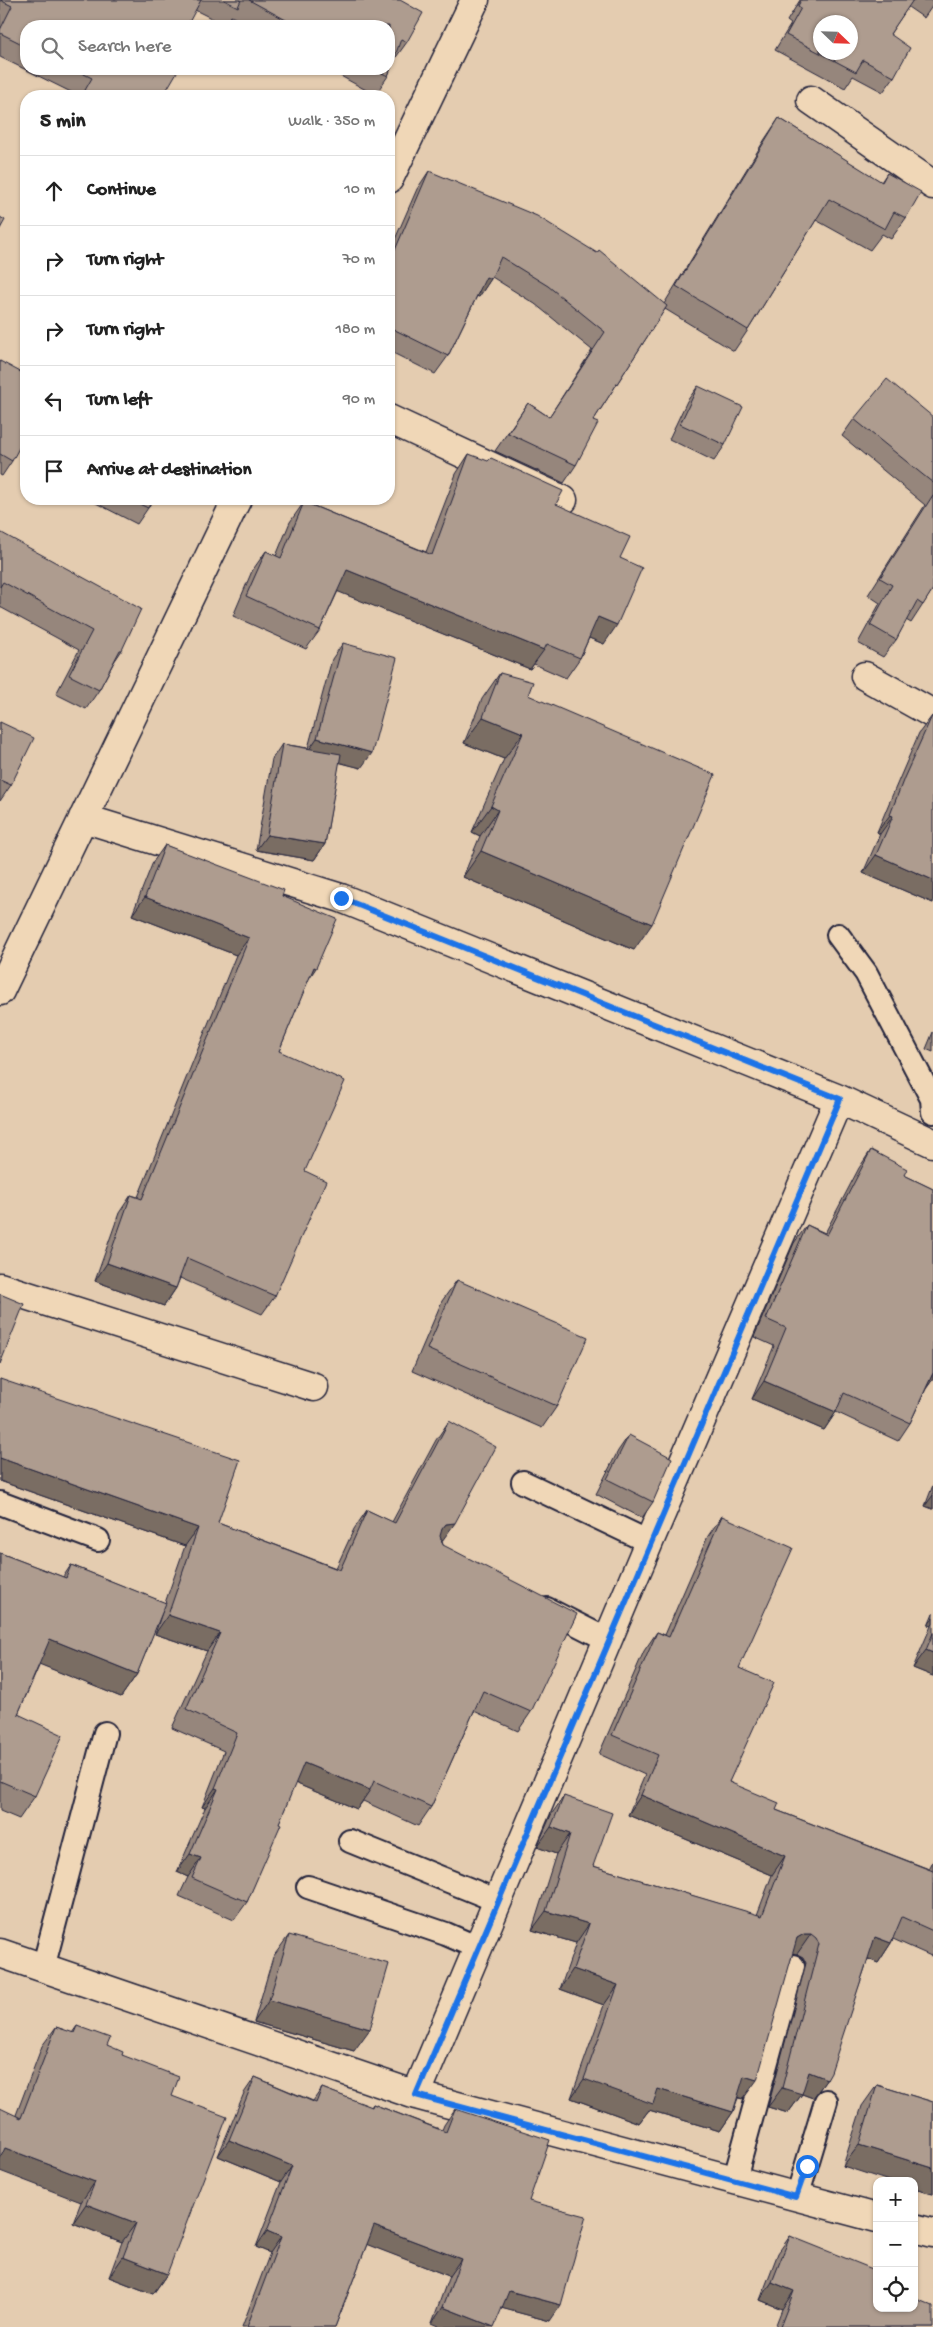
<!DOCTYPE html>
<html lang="en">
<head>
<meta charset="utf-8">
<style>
	:root { --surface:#fff; --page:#f6f6f6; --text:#222; --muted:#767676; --line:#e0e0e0 }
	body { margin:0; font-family:"Gochi Hand",sans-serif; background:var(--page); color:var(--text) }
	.controls { position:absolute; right:15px; bottom:15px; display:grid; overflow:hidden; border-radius:10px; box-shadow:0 1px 4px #0004 }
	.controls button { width:45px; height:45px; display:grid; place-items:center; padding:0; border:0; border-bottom:1px solid var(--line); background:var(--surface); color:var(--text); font:25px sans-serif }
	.compass { position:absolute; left:813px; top:15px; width:45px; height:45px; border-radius:50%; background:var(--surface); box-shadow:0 1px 4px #0004; rotate:113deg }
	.stop { position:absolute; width:15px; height:15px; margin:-11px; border:4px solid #1a73e8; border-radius:50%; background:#fff }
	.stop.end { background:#1a73e8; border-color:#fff; box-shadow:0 1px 5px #0008 }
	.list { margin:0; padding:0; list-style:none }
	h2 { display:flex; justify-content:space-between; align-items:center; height:65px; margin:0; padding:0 20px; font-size:21px }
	h2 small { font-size:16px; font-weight:400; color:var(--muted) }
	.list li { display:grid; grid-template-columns:32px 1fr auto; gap:15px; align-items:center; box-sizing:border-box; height:70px; padding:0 20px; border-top:1px solid var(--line) }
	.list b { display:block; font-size:19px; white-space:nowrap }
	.list em { font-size:16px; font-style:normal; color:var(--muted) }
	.icon { flex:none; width:28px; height:28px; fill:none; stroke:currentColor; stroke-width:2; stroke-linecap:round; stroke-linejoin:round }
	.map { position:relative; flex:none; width:933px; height:2327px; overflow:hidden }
	.search { position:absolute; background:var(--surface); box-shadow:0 1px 4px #0004; left:20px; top:20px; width:375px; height:55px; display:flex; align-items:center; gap:12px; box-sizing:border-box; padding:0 18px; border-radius:20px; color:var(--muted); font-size:19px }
	.panel { position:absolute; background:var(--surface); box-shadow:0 1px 4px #0004; left:20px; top:90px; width:375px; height:415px; border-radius:20px }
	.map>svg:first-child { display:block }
</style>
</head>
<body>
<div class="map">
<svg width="933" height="2327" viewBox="0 0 933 2327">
	<rect width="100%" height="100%" fill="#e4ccb0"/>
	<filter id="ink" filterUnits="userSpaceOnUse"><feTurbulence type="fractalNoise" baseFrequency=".02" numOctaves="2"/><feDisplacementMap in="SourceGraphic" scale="10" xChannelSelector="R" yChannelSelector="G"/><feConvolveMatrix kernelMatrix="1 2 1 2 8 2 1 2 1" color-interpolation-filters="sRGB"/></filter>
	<g filter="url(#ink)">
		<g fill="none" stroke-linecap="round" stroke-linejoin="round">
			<g stroke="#22223b" stroke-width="26">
				<path id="lane" d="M838,935L866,973L932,1099L933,1112
					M523,1482L649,1542
					M0,1503L98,1540
					M547,1609L608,1640
					M350,1841L498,1901
					M308,1887L446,1934L478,1948
					M43,1968L105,1733
					M740,2181L738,2167L793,1966
					M797,2197L826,2101"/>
			</g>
			<g stroke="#22223b" stroke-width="31">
				<path id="street" d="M811,100L933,185
					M389,179L475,0
					M389,419L563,500
					M865,676L933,714
					M83,818L341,898L839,1099L933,1143
					M0,991L237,499
					M0,1287L314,1387
					M0,1953L416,2095L877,2218
					M416,2095L649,1542L839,1099
					M914,2228L933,2233"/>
			</g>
			<use href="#lane" stroke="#f0d7b7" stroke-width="22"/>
			<use href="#street" stroke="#f0d7b7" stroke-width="28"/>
		</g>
		<path fill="#96867b" stroke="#22223b" d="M0,0H400L407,42L394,60L388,76L375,95L328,69H389V26H250L231,16L225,25L195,10L26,26V69H172L163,96H79L0,57Z
			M800,0H933V5L924,18L908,7L890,34L894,77L883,92L853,76L845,88L775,50L791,24L787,21Z
			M779,118L881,182L887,173L906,218L891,239L882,234L870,250L816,220L748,330L734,351L665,309L593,421L576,465L564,483L495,451L528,403L549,417L592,350L535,304L492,277L479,297L477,296L448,356L435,374L389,351V253L417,189L429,171L664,304L765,139Z
			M0,361L12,461L2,476L0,475Z
			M698,386L725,445L714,461L669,439L687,401Z
			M933,417V589L911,623L906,620L896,640L883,657L858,643L880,603L868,595L925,505L842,436L854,419Z
			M469,454L556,504L620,558L604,644L589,638L580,658L566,678L534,664L530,669L338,591L320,630L306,649L233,616L252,571L266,551L276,556L290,522L304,502L426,552L456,474Z
			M91,499H153L148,508L137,524L90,500Z
			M0,532L122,650L114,662L99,690L86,709L56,694L79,650L0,607Z
			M343,643L361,768L339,762L325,844L314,860L256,850L272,759L282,744L308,748L332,659Z
			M500,673L528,695L634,950L463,877L480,836L472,832L504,759L464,743L482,699Z
			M932,716L933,903L863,873L880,834L877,832L892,796L919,733Z
			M0,722L11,785L0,801Z
			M165,845L282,896L309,978L279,1051L305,1171L275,1296L262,1314L180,1278L176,1288L164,1306L95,1281L119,1213L131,1195L138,1197L236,955L132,915L153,862Z
			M933,1032V1052L926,1049Z
			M871,1150L904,1175L933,1189V1379L926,1389L910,1423L898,1441L836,1412L824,1430L752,1399L774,1346L754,1337L794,1243L807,1225L825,1233L859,1168Z
			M457,1280L557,1406L542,1428L412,1371L442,1301Z
			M0,1379L218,1523L336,1568L354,1529L367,1510L392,1522L436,1440L449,1421L442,1541L443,1545L531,1712L518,1731L474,1711L431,1807L418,1826L363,1801L357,1809L295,1783L247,1902L234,1920L179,1896L188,1877L177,1872L205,1808L202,1807L224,1751L172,1728L207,1651L155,1634L163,1609L137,1674L121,1697L40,1664L18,1714L35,1796L19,1819L0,1811V1553L63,1577L71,1565L165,1603L185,1546L0,1481Z
			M629,1435L653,1502L642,1518L596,1494L618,1451Z
			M933,1485V1509L925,1506Z
			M722,1516L739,1668L729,1782L776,1810L929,1869L933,1861V1953L931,1956L893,1939L891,1943L878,1963L868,1959L827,2079L813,2098L802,2094L788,2113L768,2107L806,1963L803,1957L797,1954L793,1953L743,2099L738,2098L733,2112L720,2131L649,2110L639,2123L571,2098L604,2005L560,1989L576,1943L532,1930L556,1854L537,1847L551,1815L564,1796L593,1866L757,1915L772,1875L628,1815L645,1775L599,1754L644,1651L657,1632L665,1635L708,1536Z
			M933,1613V1676L913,1668L931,1626L928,1625Z
			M289,1935L354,2051L254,2022L273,1957Z
			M77,2026L122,2055L172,2096L167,2274L153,2294L109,2277L122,2242L73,2223L81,2202L16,2115L42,2046L56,2027L72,2033Z
			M255,2077L313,2101L322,2088L371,2107L373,2104L442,2130L444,2125L455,2109L529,2201L550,2321L502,2308L432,2323L449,2276L367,2244L335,2327H242L270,2253L256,2247L281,2182L218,2156L244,2093Z
			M877,2085L933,2102V2194L914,2189V2181L843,2166L862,2106Z
			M790,2236L871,2280L933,2327H775L782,2309L760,2300L778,2253Z"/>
		<path fill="#7a6d64" stroke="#22223b" d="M486,277L491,279L479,297L474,295Z
			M347,570L544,650L530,669L334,590Z
			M598,617L617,625L604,644L584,636Z
			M483,717L523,733L504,759L464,743Z
			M317,738L372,753L361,768L306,754Z
			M491,806L498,810L480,836L472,832Z
			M890,815L893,816L880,834L877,832Z
			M267,835L325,844L314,860L256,850Z
			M481,851L652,924L634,950L463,877Z
			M876,855L933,880V903L863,873Z
			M145,897L249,938L236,955L132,915Z
			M314,967L316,968L304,986Z
			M107,1263L176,1288L164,1306L95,1281Z
			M933,1373V1379L924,1391Z
			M764,1381L836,1412L824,1430L752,1399Z
			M0,1458L198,1528L185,1546L0,1481Z
			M933,1495V1509L925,1506Z
			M455,1523L442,1541L433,1543L442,1529L446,1524Z
			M168,1615L220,1633L207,1651L155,1634Z
			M933,1618V1624L931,1626L928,1625Z
			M50,1639L137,1674L121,1697L34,1662Z
			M926,1650L933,1653V1676L913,1668Z
			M304,1763L370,1790L357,1809L290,1781Z
			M215,1788L218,1789L205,1808L202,1807Z
			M641,1795L785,1856L772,1875L628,1815Z
			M551,1827L570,1834L556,1854L537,1847Z
			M190,1854L201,1858L188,1877L177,1872Z
			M546,1911L589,1924L576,1943L532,1930Z
			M804,1934H811L797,1954L790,1953L797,1938Z
			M875,1937L891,1943L878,1963L862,1956Z
			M573,1969L618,1985L604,2005L560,1989Z
			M269,2000L370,2029L354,2051L254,2022Z
			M809,2072L827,2079L813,2098L802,2094L788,2113L768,2107L782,2088Z
			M744,2076L757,2080L743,2099L731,2095Z
			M584,2079L658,2089L733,2112L720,2131L649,2110L639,2123L571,2098Z
			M229,2140L292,2166L281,2182L218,2156Z
			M859,2145L933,2168V2194L914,2189V2181H889L843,2166Z
			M5,2148L95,2182L81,2202L0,2171V2155Z
			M86,2204L136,2223L122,2242L73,2223Z
			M374,2226L461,2259L449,2276L363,2243Z
			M267,2231L281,2237L270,2253L256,2247Z
			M123,2257L167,2274L153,2294L109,2277Z
			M772,2282L794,2291L782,2309L760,2300Z
			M509,2291L561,2305L550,2321L497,2307Z
			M443,2307L494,2327H441L432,2323Z"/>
		<path fill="#ae9c8f" stroke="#22223b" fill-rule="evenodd" d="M0,0H201L187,26H26V46L0,33V30L12,6Z
			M224,0H241L238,7Z
			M249,0H400L423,13L407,42L401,39L388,76L374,69H389V26H297Z
			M801,0H913L890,34L910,48L894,77L863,60L856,72L786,35L801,8L798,6ZM820,22H850V52H820Z
			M74,69H172L177,72L163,96H93L84,92L92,78Z
			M779,118L882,182L887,173L921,192L906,218L894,212L885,229L829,199L748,330L676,286Z
			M429,171L537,216L597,253L599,250L667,306L593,421L598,423L576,465L508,433L528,403L549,417L605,332L548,286L501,257L491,279L486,277L448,356L389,327V256L392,257Z
			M0,217L5,220L0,229Z
			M0,361L26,375V435L12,461L0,454Z
			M887,379L933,417V483L854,419Z
			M698,386L743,407L725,445L680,424Z
			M469,454L488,461L491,458L563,491L556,504L630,537L620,558L642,568L617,625L598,617L580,658L547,644L544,650L347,570L320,630L246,596L266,551L281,558L304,502L432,555Z
			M933,495V589L923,605L917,601L896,640L870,625L892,585L880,578Z
			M129,499H153L148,508Z
			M0,532L141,609L122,650H120L99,690L69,675L92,631L3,582L0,587Z
			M343,643L397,658L372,753L317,738Z
			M500,673L533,682L528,695L715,775L652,924L481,851L498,810L491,806L523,733L483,717Z
			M932,716H933V880L876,855L893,816L890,815L904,778Z
			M0,722L34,738L11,785L0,780Z
			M282,744L341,754L325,844L267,835Z
			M165,845L284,890L282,896L337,919L316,968L314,967L279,1051L345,1081L305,1171L326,1181L275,1296L187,1258L176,1288L107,1263L131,1195L142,1199L249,938L145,897Z
			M871,1150L907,1169L904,1175L933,1189V1373L910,1423L844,1393L836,1412L764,1381L786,1328L766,1319L807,1225L827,1235Z
			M457,1280L588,1337L557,1406L427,1349Z
			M0,1294L24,1304L0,1364Z
			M0,1379L240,1460L218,1523L340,1570L367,1510L395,1523L449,1421L496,1447L455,1523L446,1524L442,1529L440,1536L443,1545L577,1614L531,1712L483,1691L431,1807L374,1781L370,1790L304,1763L279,1823L281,1824L247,1902L192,1878L201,1858L190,1854L218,1789L215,1788L237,1733L186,1709L220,1633L168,1615L198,1528L0,1458V1459Z
			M629,1435L672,1458L653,1502L607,1479Z
			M722,1516L793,1548L739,1668L774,1683L729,1782L779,1803L776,1810L933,1871V1931L902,1917L891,1943L875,1937L831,2072L827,2079L809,2072L802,2094L782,2088L819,1944L816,1938L811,1934H804L797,1938L757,2080L744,2076L733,2112L658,2089L653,2104L584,2079L618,1985L573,1969L589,1924L546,1911L570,1834L551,1827L564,1796L612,1813L593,1866L762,1916L785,1856L641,1795L658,1755L612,1735L657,1632L669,1637Z
			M0,1553L66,1578L71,1565L166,1603L137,1674L50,1639L18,1714L63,1735L35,1796L0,1781Z
			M933,1633V1653L926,1650Z
			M289,1935L389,1964L370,2029L269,2000Z
			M77,2026L110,2038L107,2045L123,2052L122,2055L179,2077L172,2096L227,2117L167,2274L123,2257L136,2223L86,2204L95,2182L5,2148L0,2159V2108L21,2118L56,2027L74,2033Z
			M255,2077L316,2103L322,2088L372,2107L373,2104L446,2132L455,2109L550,2140L529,2201L586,2216L561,2305L509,2291L494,2327L443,2307L461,2259L374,2226L335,2327H247L281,2237L267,2231L292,2166L229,2140Z
			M877,2085L933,2102V2168L859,2145Z
			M790,2236L875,2270L871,2280L877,2282V2308H914V2298L933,2306V2327H780L794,2291L772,2282Z"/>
	</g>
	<g fill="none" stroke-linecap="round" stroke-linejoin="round" filter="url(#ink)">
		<path stroke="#1a73e8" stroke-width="6" d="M341,898L840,1099L416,2095L796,2197L807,2166"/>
	</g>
</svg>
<div class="controls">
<button>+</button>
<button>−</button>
<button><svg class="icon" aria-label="locate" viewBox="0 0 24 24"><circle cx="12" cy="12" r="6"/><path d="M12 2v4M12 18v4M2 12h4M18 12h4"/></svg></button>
</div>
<svg class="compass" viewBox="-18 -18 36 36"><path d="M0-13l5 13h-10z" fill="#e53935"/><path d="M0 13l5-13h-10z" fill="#767676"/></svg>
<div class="stop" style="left:807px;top:2166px"></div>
<div class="stop end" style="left:341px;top:898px"></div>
<div class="search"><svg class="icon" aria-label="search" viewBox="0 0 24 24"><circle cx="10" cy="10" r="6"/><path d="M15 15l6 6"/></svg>Search here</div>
<section class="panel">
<h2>5 min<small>Walk · 350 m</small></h2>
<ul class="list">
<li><svg class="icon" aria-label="ahead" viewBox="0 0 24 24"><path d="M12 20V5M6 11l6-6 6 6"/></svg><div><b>Continue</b></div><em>10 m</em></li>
<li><svg class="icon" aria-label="right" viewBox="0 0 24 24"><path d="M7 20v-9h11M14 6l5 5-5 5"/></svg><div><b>Turn right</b></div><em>70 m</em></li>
<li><svg class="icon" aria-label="right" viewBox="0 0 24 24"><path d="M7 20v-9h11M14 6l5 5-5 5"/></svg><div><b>Turn right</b></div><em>180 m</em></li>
<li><svg class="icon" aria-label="left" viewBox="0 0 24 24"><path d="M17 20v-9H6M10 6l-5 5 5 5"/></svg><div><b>Turn left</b></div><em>90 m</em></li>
<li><svg class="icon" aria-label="arrive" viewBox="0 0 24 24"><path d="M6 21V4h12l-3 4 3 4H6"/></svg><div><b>Arrive at destination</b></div></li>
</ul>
</section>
</div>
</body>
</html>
